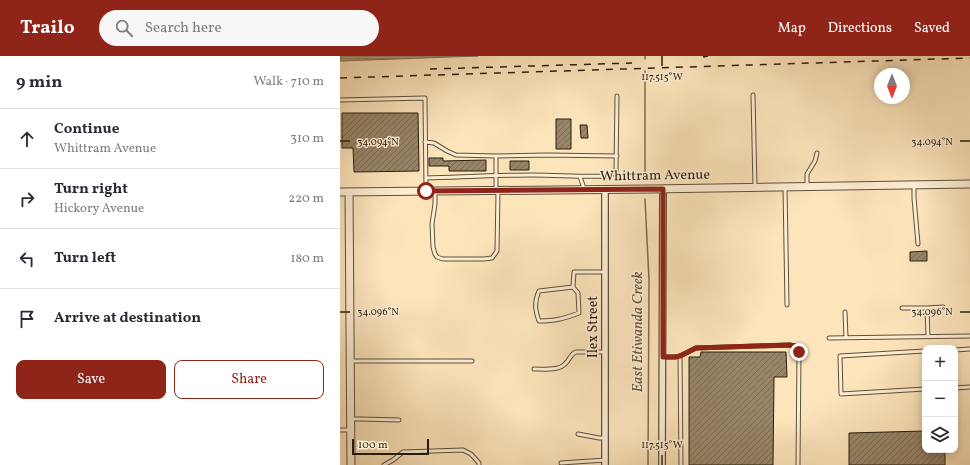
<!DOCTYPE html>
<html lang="en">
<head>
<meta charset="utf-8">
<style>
	:root { --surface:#fff; --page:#f7f7f7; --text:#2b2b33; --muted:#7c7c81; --line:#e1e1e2; --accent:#8f2418 }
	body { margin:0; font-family:Vollkorn,serif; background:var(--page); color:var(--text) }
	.controls { position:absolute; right:12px; bottom:12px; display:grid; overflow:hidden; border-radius:8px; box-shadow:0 2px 10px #0003 }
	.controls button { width:36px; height:36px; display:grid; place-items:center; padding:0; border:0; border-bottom:1px solid var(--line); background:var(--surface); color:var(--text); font:20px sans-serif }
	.compass { position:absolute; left:534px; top:12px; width:36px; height:36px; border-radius:50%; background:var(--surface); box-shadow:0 2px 10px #0003; rotate:180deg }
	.scale { position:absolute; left:12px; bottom:10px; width:77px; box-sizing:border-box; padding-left:4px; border:2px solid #281e10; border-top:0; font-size:11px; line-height:14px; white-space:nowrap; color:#281e10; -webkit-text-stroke:3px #fdedd3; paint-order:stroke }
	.stop { position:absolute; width:12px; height:12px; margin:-9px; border:3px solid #8f2418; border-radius:50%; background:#fff }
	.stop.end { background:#8f2418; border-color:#fff; box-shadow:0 1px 4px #0008 }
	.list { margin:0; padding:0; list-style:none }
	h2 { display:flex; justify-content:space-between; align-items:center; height:52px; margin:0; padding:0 16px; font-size:17px }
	h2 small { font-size:13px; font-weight:400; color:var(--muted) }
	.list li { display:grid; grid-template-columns:26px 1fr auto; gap:12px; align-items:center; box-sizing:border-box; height:60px; padding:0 16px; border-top:1px solid var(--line) }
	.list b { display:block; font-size:15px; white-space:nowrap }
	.list p { margin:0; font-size:13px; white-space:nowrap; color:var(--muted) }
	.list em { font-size:13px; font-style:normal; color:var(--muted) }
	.actions { display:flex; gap:8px; padding:12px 16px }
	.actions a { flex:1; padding:9px 0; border:1px solid var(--accent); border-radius:8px; text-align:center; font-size:14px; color:var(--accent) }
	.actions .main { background:var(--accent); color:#fff }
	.icon { flex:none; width:22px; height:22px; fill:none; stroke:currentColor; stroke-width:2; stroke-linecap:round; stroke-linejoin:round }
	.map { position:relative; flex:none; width:630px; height:409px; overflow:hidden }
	header { display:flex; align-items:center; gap:24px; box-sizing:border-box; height:56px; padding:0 20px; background:var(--accent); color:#fff }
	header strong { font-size:19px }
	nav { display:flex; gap:22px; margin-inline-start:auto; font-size:14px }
	.search { width:280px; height:36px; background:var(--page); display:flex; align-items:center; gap:10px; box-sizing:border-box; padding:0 14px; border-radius:22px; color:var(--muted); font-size:15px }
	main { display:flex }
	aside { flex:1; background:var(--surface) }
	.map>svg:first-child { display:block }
</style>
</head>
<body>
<header>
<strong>Trailo</strong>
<div class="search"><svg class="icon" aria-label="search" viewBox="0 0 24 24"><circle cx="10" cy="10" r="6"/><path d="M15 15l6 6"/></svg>Search here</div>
<nav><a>Map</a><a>Directions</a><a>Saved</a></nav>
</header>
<main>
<aside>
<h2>9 min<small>Walk · 710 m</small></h2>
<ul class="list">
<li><svg class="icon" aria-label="ahead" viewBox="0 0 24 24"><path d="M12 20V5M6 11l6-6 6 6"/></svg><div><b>Continue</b><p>Whittram Avenue</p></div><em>310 m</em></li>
<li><svg class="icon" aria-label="right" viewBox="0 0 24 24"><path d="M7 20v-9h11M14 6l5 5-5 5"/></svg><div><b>Turn right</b><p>Hickory Avenue</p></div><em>220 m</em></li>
<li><svg class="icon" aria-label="left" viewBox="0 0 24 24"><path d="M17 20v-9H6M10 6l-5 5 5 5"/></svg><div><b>Turn left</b></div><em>180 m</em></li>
<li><svg class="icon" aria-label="arrive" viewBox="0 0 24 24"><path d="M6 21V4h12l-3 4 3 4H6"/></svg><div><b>Arrive at destination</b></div></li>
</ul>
<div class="actions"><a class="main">Save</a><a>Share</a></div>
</aside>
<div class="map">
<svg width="630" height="409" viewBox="0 0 630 409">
	<defs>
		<pattern id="water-rules" width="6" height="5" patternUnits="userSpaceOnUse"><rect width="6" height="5" fill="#b4a181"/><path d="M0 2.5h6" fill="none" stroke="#928368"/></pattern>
		<pattern id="building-hatch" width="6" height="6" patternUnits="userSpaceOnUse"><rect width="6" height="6" fill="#968569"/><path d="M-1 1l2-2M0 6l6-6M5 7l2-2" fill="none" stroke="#7a6c55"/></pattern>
	</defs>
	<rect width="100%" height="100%" fill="#fce4bb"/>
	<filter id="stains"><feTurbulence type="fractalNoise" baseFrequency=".005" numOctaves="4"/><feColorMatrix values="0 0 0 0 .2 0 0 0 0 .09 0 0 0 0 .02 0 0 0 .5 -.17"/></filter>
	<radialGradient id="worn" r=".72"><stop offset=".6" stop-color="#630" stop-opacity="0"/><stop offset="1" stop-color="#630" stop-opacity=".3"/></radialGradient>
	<path fill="url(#water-rules)" stroke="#7c6d54" d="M0,0H138L0,5Z"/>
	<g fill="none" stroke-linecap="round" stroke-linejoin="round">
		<path stroke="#7c6d54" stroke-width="1.5" d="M305,3V0
			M305,122V15
			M305,143L309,224L308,409"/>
	</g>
	<path fill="url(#building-hatch)" stroke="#281e10" d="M2,57H78L79,115L14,116L13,92H2Z
		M216,63H231V93H216Z
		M240,69H247L248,82H241Z
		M89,102H103V105L146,104V115H109V110H89Z
		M170,105H189V114H170Z
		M587,195V205H570V196Z
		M361,296H446L447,321H434L433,409H349V301H360Z
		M585,375V394H605V409H509V377Z"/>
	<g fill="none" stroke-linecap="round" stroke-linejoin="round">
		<g stroke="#5d503b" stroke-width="5">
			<path id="service" d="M413,39L415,132
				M0,44L85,42L86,135
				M85,86L94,87L107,95L116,99L156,100L207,99L277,100
				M240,121L244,132
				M86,122C122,121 158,119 193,119C218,119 242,121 267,120L271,119L276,115L277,40
				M574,129V142L578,188
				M445,131L447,249
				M467,131V118L475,105L477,97
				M156,135V100
				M95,136V148L92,168L93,191L95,198L97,201L103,203H144L152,202L157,195L158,135
				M233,231L199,235C194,246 195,254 199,265C215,265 223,263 239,257L238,237L233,231L234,216H265
				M562,252H587L588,281
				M587,252L603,251
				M505,256L506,282
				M489,282L630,280
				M615,294L630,293
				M585,295L500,300L501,338L585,333
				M340,300L341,409
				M323,301H335L340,300L356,292L449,289L455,290L459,296L458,409
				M10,305H132
				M194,313C204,313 218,315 225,308C230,304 230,298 236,296H265
				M615,332L630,331
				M11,363H20L59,364
				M0,374H11
				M238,378L259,382H265
				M221,407L265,404
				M44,409L53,404L63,396L123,394L131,398L139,407V409"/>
		</g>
		<g stroke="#5d503b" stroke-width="8">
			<path id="minor" d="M265,409V134
				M322,409L323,133"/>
		</g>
		<g stroke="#5d503b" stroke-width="9">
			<path id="tertiary" d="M0,136L311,133L630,128
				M9,136L11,409"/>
		</g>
		<use href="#service" stroke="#fdedd3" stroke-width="3"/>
		<use href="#minor" stroke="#fdedd3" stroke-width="5.5"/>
		<use href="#tertiary" stroke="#fdedd3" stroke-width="7"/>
		<path stroke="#281e10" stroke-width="1.5" stroke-dasharray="7 7" stroke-linecap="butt" d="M363,1L368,0
			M90,13L292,7
			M0,22L630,2"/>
	</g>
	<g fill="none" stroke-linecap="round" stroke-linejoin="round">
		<path stroke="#8f2418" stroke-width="5" d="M86,135L323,133V301H335L340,300L356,292L450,289L455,290L459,296"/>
	</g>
	<path fill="none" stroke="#281e10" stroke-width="1.5" d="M322,0V10M0,85H10M620,85H630M0,256H10M620,256H630M322,399V409"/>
	<g text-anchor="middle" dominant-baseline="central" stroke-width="3" stroke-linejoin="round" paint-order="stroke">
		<g font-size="14" fill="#281e10" stroke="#fdedd3">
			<text transform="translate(315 120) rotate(-1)">Whittram Avenue</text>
			<text transform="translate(253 271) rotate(-90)">Ilex Street</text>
		</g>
		<g font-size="15" font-style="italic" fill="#60523d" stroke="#fdedd3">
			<text transform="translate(298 276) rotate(-90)">East Etiwanda Creek</text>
		</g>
	</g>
	<g font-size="10" text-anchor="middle" fill="#281e10" stroke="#fdedd3" stroke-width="3" stroke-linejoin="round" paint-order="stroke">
		<text x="322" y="24">117.515°W</text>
		<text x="592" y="89">34.094°N</text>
		<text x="38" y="89">34.094°N</text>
		<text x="592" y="259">34.096°N</text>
		<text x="38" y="259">34.096°N</text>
		<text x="322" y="392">117.515°W</text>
	</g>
	<rect width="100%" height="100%" filter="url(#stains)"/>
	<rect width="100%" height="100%" fill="url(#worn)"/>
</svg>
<div class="controls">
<button>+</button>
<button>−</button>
<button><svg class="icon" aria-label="layers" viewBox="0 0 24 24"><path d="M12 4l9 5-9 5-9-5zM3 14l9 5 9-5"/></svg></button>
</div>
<svg class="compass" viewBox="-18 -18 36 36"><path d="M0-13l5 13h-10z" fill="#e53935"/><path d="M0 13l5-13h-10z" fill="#7c7c81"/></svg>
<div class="scale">100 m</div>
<div class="stop" style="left:86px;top:135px"></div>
<div class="stop end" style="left:459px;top:296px"></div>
</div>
</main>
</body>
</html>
